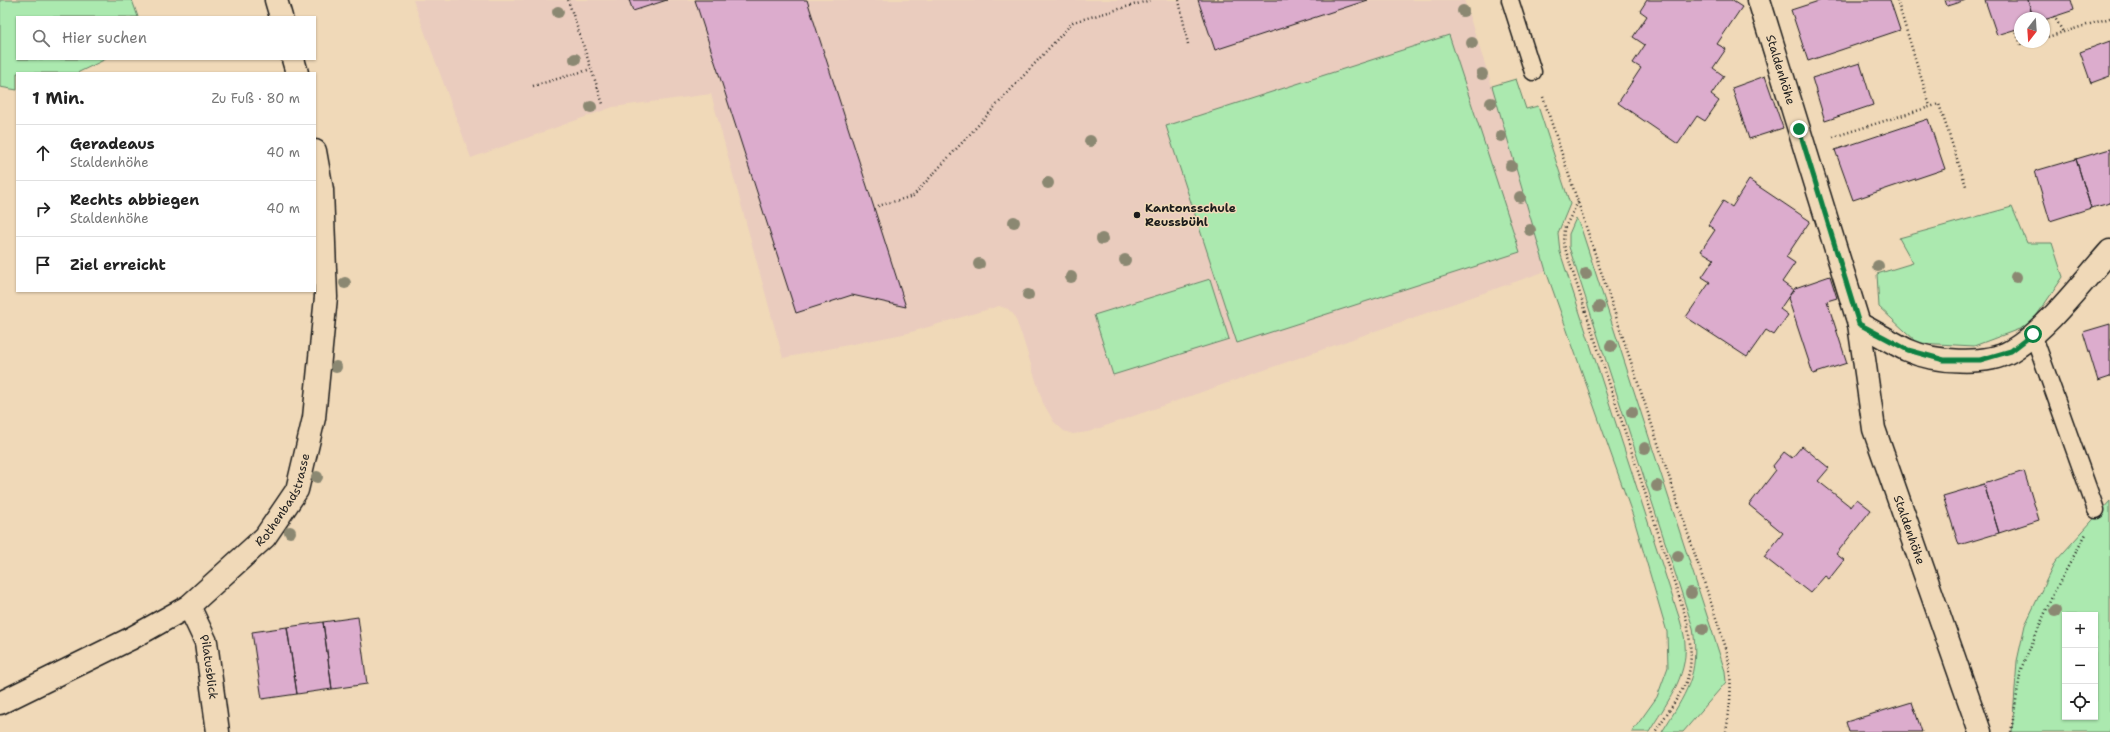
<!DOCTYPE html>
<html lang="de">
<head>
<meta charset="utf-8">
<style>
	:root { --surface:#fff; --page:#f6f6f6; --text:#222; --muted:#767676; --line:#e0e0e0 }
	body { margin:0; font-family:"Shantell Sans",sans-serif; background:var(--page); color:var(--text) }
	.controls { position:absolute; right:12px; bottom:12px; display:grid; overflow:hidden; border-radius:0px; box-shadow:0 1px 3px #0004 }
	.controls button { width:36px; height:36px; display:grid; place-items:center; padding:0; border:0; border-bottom:1px solid var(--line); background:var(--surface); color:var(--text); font:20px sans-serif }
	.compass { position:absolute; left:2014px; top:12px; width:36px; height:36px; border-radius:50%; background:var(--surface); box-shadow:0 1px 3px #0004; rotate:197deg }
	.stop { position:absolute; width:12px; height:12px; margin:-9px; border:3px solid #0b8043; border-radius:50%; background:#fff }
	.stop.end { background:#0b8043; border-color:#fff; box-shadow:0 1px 4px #0008 }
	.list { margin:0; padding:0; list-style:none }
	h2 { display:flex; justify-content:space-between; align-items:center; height:52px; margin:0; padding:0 16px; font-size:17px }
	h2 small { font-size:13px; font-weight:400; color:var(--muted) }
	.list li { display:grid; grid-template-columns:26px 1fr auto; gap:12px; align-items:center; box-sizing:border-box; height:56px; padding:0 16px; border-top:1px solid var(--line) }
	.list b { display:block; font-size:15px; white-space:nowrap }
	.list p { margin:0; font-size:13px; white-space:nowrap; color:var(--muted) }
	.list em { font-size:13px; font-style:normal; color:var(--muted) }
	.icon { flex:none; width:22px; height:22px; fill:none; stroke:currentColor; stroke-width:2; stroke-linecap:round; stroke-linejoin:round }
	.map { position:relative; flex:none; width:2110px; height:732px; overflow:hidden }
	.search { position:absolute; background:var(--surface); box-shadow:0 1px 3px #0004; left:16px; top:16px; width:300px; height:44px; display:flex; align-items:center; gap:10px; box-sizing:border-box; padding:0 14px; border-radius:0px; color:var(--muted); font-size:15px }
	.panel { position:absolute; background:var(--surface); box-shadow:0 1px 3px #0004; left:16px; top:72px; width:300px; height:220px; border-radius:0px }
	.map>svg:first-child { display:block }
</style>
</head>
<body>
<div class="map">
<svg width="2110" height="732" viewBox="0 0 2110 732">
	<rect width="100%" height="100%" fill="#f0d9b8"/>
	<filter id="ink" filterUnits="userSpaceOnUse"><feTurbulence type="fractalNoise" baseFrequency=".025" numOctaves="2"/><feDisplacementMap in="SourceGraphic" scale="8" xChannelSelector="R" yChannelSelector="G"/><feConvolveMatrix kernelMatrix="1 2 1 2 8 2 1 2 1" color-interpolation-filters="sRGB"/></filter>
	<g filter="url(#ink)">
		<path fill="#eaccbe" d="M413,0H1464L1492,86L1546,271L1088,432L1073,434L1064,431L1054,422L1043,403L1022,336L1014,315L1008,309L999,306L908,333L783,358L711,94L613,107L471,158Z"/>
		<path fill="#abe9af" stroke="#648266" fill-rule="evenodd" d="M0,0H132L138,17H17V59H106L77,73H17V90L0,87Z
			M1449,35L1520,252L1237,343L1166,126Z
			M1516,79L1526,109L1538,106L1570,204L1558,233L1560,252L1680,620C1682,628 1685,636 1685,644C1688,677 1665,705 1649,732H1632L1657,697L1668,667L1667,632L1633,516L1546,271L1492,86Z
			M2012,207L2027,243H2052L2063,277L2030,325L1974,346L1918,343L1879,307L1877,274L1913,263L1899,238Z
			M1576,218L1581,228L1725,671L1726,682L1683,732H1662C1686,693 1700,676 1693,628L1569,247V234Z
			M1210,279L1229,339L1113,375L1094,315Z
			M2110,501V732H2012L2017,661L2025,625L2055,562ZM2065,615H2095V717H2065Z"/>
		<path fill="#dcaccd" stroke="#1c1c1c" d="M629,0H667L633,11Z
			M695,0H807L906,307L852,295L796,313Z
			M1198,0H1368L1215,50Z
			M1647,0H1731L1742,7L1717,44L1726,49L1713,68L1724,76L1711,95L1719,101L1705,121L1697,116L1678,144L1618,103L1641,68L1633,63L1645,45L1633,37L1647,16L1640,11Z
			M1822,0H1890L1900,30L1808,61L1791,10Z
			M1945,0H1966L1947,6Z
			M1985,0H2028L2033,18H2020V28L1997,35Z
			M2028,0H2071L2074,10L2044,20V18H2033Z
			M2110,41V76L2091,83L2080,52Z
			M1860,63L1873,105L1825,121L1812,78Z
			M1765,76L1783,128L1749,139L1732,88Z
			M1928,119L1945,169L1853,200L1835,150Z
			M2110,149V203L2091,208L2076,159Z
			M2076,159L2091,208L2050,221L2035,171Z
			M1749,180L1810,221L1786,257L1795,263L1782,282L1793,290L1780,309L1788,315L1774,335L1766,330L1747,357L1686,317L1710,282L1702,277L1714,259L1701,251L1715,230L1708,225L1723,201L1732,207Z
			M1830,276L1837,298L1827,301L1847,363L1813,374L1788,298L1795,288Z
			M2110,324V377L2098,381L2083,332Z
			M1802,446L1829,468L1818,481L1851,507L1857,499L1871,510L1836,554L1844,560L1829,579L1825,576L1810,593L1764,557L1783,533L1749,505L1776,470L1772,467L1784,452L1792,458Z
			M2024,471L2039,520L1999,533L1984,484Z
			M1984,484L1999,533L1959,545L1943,496Z
			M358,617L367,684L332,689L323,622Z
			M323,622L332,689L297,694L287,627Z
			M287,627L297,694L262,699L252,632Z
			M1912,702L1922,732H1849L1846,722Z"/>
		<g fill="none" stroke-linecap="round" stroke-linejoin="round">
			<g stroke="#1c1c1c" stroke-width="19">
				<path id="service" d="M1510,0L1533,72
					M2033,334L2096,510"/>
			</g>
			<g stroke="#1c1c1c" stroke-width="25">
				<g id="minor">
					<path d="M276,0L281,17"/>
					<path id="s1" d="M1759,0L1859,324L1874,429L1980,732"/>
					<path d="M293,59L297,73"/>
					<path d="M1859,324C1875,332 1891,342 1907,350C1933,362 1986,366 2011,351C2048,329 2082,282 2110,251"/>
					<path id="s2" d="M189,606L206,642L218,732"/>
					<path id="s3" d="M0,703L130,639L189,606L265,537L297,490L314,418L326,297L322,190L315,151"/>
				</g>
			</g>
			<path stroke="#1c1c1c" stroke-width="2.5" stroke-dasharray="1 3" stroke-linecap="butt" d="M568,0L603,104
				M1179,0L1188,44
				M1897,0L1930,106
				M2054,16L2063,32
				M2015,29L2021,45L2031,42
				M2044,38L2110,18
				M533,86L591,69
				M1543,97L1726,648C1733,677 1731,703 1726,732
				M1833,137L1939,104L1966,186
				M1578,202L1564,229L1563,242L1687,621C1690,641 1694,663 1686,682C1678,699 1665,716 1655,732
				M878,206L913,196L1073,22L1151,0
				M2011,732L2021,669L2054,592L2086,534"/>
			<use href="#service" stroke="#f0d9b8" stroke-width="16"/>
			<use href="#minor" stroke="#f0d9b8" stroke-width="22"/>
		</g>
		<g fill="#8b8872">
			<circle cx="1463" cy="11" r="6"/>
			<circle cx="558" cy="12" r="6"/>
			<circle cx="1472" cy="43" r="6"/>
			<circle cx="575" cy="59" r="6"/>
			<circle cx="1482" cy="74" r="6"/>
			<circle cx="1491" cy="103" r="6"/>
			<circle cx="591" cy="107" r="6"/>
			<circle cx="1501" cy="136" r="6"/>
			<circle cx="1090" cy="141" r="6"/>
			<circle cx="1511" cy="166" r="6"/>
			<circle cx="1048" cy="183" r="6"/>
			<circle cx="1520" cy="197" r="6"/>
			<circle cx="1014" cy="222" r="6"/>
			<circle cx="1530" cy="230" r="6"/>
			<circle cx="1102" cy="239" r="6"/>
			<circle cx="1125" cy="260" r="6"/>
			<circle cx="979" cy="264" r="6"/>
			<circle cx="1878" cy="266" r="6"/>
			<circle cx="1586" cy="274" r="6"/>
			<circle cx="1071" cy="277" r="6"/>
			<circle cx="2016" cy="277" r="6"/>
			<circle cx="345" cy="283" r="6"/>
			<circle cx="1028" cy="295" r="6"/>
			<circle cx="1599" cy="307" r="6"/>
			<circle cx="1611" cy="346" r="6"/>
			<circle cx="336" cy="367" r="6"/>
			<circle cx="1632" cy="412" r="6"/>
			<circle cx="1645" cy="448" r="6"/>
			<circle cx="317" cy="477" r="6"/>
			<circle cx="1657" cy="486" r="6"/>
			<circle cx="290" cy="532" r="6"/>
			<circle cx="1678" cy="556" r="6"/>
			<circle cx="1691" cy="593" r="6"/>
			<circle cx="2055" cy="611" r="6"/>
			<circle cx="1703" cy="629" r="6"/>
		</g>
	</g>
	<g fill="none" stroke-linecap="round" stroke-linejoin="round" filter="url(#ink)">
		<path stroke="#0b8043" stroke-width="5" d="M1799,129L1859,324L1908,350L1944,360H1980L2011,351L2033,334"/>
	</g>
	<circle fill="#1c1c1c" stroke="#f0d9b8" stroke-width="1.5" cx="1137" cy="215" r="4"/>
	<g text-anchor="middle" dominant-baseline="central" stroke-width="3" stroke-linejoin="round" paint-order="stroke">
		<g font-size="12" fill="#1c1c1c" stroke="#f0d9b8">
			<text stroke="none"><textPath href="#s1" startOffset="73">Staldenhöhe</textPath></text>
			<text stroke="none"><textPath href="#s3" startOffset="357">Rothenbadstrasse</textPath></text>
			<text stroke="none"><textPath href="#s1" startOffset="552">Staldenhöhe</textPath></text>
			<text stroke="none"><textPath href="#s2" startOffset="65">Pilatusblick</textPath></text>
		</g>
		<g font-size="12" font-weight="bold" fill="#1c1c1c" stroke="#f0d9b8" text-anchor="start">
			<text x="1145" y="208">Kantonsschule<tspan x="1145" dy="14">Reussbühl</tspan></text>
		</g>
	</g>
</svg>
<div class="controls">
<button>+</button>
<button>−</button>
<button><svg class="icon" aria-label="locate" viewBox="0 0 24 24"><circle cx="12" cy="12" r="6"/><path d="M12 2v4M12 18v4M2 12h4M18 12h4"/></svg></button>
</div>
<svg class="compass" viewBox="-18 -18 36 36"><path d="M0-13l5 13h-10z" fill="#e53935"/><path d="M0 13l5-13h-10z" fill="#767676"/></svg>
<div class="stop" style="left:2033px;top:334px"></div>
<div class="stop end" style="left:1799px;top:129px"></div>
<div class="search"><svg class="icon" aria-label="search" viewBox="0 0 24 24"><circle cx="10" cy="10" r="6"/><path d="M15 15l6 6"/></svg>Hier suchen</div>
<section class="panel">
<h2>1 Min.<small>Zu Fuß · 80 m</small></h2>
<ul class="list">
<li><svg class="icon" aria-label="ahead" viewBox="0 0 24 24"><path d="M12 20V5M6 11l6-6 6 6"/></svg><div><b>Geradeaus</b><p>Staldenhöhe</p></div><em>40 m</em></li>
<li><svg class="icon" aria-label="right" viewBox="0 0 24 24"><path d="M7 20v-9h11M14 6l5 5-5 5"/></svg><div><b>Rechts abbiegen</b><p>Staldenhöhe</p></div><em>40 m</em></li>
<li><svg class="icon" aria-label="arrive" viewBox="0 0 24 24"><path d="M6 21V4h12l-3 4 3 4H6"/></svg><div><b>Ziel erreicht</b></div></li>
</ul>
</section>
</div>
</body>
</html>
